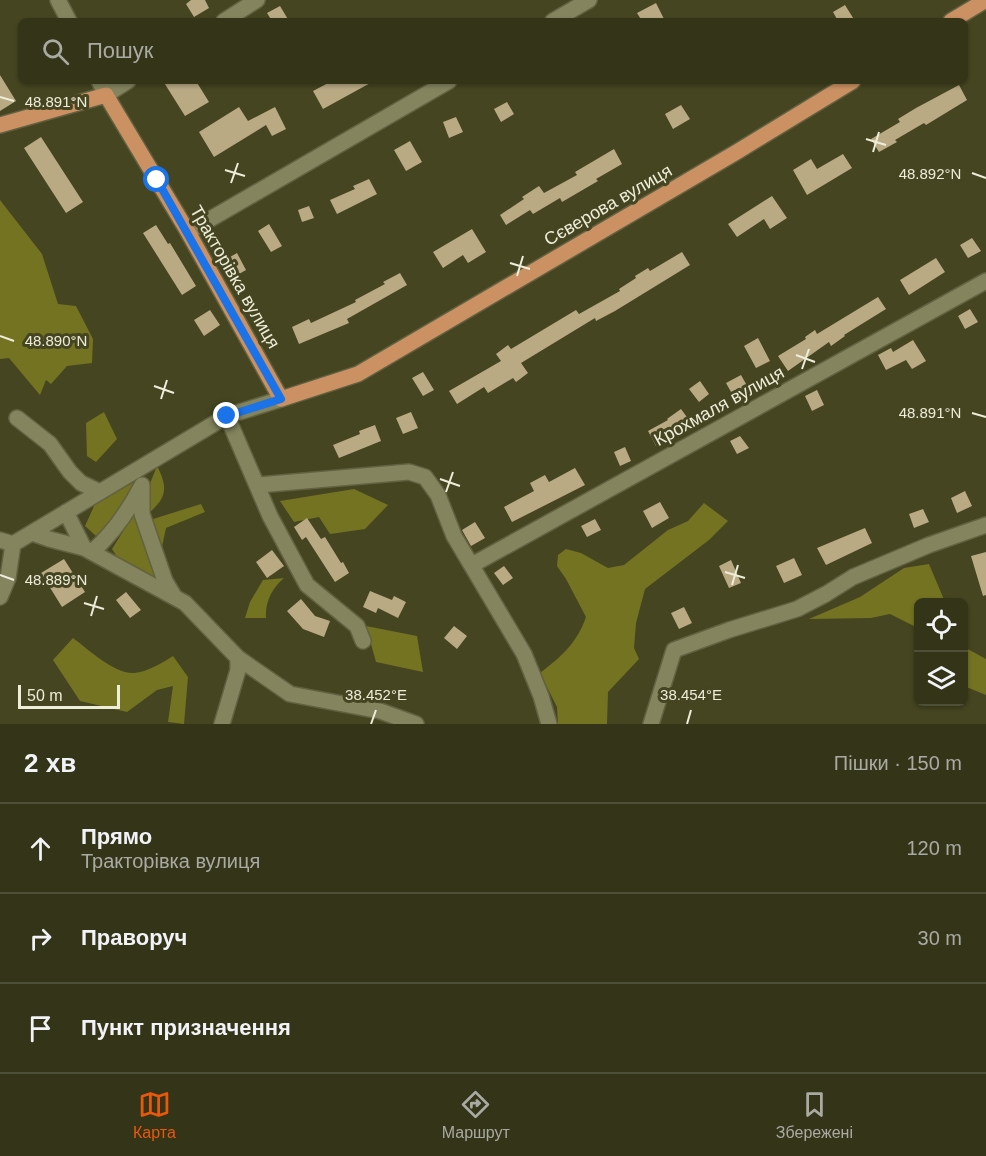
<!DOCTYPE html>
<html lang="uk">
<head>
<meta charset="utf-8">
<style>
	:root { --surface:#343419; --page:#3c3c22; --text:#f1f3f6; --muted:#a9aaa2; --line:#4e4f38; --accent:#ea580c }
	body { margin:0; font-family:Helvetica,sans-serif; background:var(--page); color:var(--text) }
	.controls { position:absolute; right:18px; bottom:18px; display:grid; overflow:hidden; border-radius:9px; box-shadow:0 2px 4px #0004 }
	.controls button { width:54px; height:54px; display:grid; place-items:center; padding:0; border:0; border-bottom:2px solid var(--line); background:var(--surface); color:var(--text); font:30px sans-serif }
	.scale { position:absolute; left:18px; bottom:15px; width:102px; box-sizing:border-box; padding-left:6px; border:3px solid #ededd9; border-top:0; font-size:16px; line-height:21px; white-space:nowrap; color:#ededd9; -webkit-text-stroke:4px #454521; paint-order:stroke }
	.stop { position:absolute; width:18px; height:18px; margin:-14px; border:4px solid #1a73e8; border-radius:50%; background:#fff }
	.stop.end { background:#1a73e8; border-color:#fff; box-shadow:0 2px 6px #0008 }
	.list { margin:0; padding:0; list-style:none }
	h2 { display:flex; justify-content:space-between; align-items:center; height:78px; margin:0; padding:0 24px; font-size:26px }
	h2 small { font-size:20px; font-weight:400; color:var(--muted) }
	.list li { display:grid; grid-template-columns:39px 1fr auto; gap:18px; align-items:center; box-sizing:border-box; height:90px; padding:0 24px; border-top:2px solid var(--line) }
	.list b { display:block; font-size:22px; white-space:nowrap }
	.list p { margin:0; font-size:20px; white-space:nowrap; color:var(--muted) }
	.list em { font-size:20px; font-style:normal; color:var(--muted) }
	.icon { flex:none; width:33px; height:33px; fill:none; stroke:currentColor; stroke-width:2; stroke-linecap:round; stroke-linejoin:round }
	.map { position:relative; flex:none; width:986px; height:724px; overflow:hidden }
	.search { position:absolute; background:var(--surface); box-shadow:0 2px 4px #0004; left:18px; right:18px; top:18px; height:66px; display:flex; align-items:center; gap:15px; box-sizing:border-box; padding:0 21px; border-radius:9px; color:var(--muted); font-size:22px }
	.sheet { height:348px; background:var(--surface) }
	nav { display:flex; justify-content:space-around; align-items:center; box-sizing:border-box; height:84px; border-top:2px solid var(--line); background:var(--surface); font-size:16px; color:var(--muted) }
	nav a { display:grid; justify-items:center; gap:3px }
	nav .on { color:var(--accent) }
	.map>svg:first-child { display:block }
</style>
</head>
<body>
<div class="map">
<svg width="986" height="724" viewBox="0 0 986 724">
	<rect width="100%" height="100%" fill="#454521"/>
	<path fill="#747321" d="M0,200L42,254L58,304L76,306L93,339L92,363L67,366L51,384L46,380L40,395L9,358L0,359Z
		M104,412L117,439L96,462L87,456L86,423Z
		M157,466C167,485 168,497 150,512L147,491Z
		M134,482L116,517L96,536L85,526L95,504Z
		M354,489L388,505L365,529L330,534L319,517L294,522L280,501Z
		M704,503L728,521L709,540L645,589L636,623L634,648L639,659L608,692L607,724H558L557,707L540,673C561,657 577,643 586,617L566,579L557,566L558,555L566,549L581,553L608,568L624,565L668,530L688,521Z
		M201,504L205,512L166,528L162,547L153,519Z
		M134,514L160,584L121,563L112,549Z
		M929,564L945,602H918V628L890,614L871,618L809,619L860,597L904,568Z
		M284,578C272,588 265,602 266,618H245L250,602L263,580Z
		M366,626L417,636L423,672L376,662Z
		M73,638C88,649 114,674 134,673C147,672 162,663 173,656L188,677L184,724L168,722L173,686L157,690L127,712L80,701L53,660Z
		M964,647L986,659V695L964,686Z"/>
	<path fill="#b9aa84" d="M191,0H205L209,8L194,17L186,4Z
		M656,3L665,21H642L637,13Z
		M845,5L855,21H838L833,12Z
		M280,6L289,21H272L267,13Z
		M0,75L16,101L0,111Z
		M163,81H196L209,102L185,116Z
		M332,81H374L323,109L313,91Z
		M959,85L967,100L926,125L924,123L895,140L897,142L879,152L871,139L900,122L898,119L916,108Z
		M507,102L514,114L501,122L494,109Z
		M681,105L690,119L673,129L665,114Z
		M239,107L248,121L275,107L286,129L272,136L266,125L214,157L199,132Z
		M456,117L463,132L449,138L443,122Z
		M41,137L83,202L66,213L24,148Z
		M410,141L422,162L406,171L394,150Z
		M614,149L622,164L596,179L598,181L562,202L560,198L533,214L530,210L506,225L500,215L524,199L522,197L539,186L544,193L577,175L575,172Z
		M843,154L852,168L807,195L793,170L811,159L817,169Z
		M369,179L377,194L337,214L330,200L355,189L353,186Z
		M772,196L787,218L770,229L764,219L737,237L728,224Z
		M309,206L314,218L302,222L298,210Z
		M269,224L282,246L271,252L258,231Z
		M156,225L168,244L170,243L196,286L182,295L143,233Z
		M472,229L486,252L468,263L463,255L443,268L433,252Z
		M972,238L981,251L968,258L960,245Z
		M682,252L690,265L615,311L596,321L595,318L521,363L528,373L516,382L513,378L488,393L484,387L457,404L449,391L501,361L496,354L508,345L511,349L576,310L579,314L620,291L619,289L636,278L635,276L648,268L650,271Z
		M237,253L246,270L232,278L223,261Z
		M936,258L945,272L909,295L900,280Z
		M400,273L407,285L347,319L349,323L299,344L292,327L309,319L311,323L356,302L355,300L385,284L383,282Z
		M878,297L886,309L844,335L845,336L831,346L829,342L788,371L778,356L806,339L805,337L815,330L817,334Z
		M970,309L978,322L965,329L958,316Z
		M210,310L220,325L204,336L194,320Z
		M758,338L770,361L756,368L744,346Z
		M913,340L926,361L912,369L906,360L886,370L878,355L891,348L893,352Z
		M423,372L434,390L423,396L412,378Z
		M741,375L750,391L735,399L726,383Z
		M700,381L709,394L699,402L689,389Z
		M817,390L824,405L812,411L805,396Z
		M681,409L692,424L656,446L648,431L668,420L667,419Z
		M411,412L418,428L403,434L396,418Z
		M375,425L381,441L339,458L333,445L360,434L359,431Z
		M740,436L749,448L737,454L730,441Z
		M625,447L631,461L620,466L614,452Z
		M575,468L585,485L512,522L504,507L534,491L530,483L545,475L549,482Z
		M965,491L972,506L957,513L951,498Z
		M660,502L669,518L652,528L643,511Z
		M923,509L929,522L914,528L909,514Z
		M307,518L321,539L325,537L341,563L343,562L349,573L335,582L306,537L302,540L294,527Z
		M595,519L601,530L587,537L581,526Z
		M475,522L485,538L471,546L462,530Z
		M865,528L872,543L826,565L817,548Z
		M272,550L284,566L267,578L256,562Z
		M986,552V595L983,596L971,556Z
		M794,558L802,575L784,583L776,566Z
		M64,559L85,592L62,607L41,573Z
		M731,560L741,583L729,588L719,566Z
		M504,566L513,578L503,585L494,573Z
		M370,591L392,600L394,596L406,602L398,618L378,608L376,613L363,607Z
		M126,592L141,610L130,618L116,600Z
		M301,599L315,616L330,621L324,637L303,629L287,611Z
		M684,607L692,623L679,629L671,613Z
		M454,626L467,636L457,649L444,638Z"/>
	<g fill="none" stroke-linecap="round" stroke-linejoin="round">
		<g stroke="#626141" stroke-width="18">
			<path id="minor" d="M58,0L69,21
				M224,21L257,0
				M553,21L589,0
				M99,81L106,95L128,81
				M188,232L449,81
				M227,416L270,516L307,585L357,626L363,641
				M17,418L50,444L70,472L81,483L100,492
				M142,485V514L165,581L174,596
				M258,485L409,472L425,477L438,495L454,536L524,654L541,696L549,724
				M66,512L84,548L185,603L238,658L290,694L380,711L416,724
				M32,533L49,539L84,548
				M0,540L13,544L227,416L281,399
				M92,552C113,533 128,512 141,487
				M472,565L986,281
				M0,597L8,578L13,544
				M222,724L238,670V658
				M651,724L674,650L729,630L797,609L826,594L853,577L929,545L986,525"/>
		</g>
		<g stroke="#626141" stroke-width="18">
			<path id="major" d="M951,21L986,0
				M0,125L106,95L188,232L281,399L358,374L735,153L853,81"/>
		</g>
		<use href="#minor" stroke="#84855e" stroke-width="15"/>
		<use href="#major" stroke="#cb9162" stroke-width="15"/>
	</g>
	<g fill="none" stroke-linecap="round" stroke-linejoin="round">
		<path stroke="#1a73e8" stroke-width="8" d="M157,180L281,399L227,416"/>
	</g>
	<path fill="none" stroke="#ededd9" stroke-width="2" d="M0,97L14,101M866,139L886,145M873,152L879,132M225,170L245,176M972,173L986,178M231,183L238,163M510,263L530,269M517,276L523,256M0,336L14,341M796,355L815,362M802,369L809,349M154,386L174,393M161,399L167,380M972,413L986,417M440,479L460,486M446,492L453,472M725,572L745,578M0,575L14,580M732,585L738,565M84,603L104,609M91,616L97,596M371,724L376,710M687,724L691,710"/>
	<g text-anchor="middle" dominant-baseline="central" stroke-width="6" stroke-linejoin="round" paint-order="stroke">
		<g font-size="18" fill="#ededd9" stroke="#454521">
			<text transform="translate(608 205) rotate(-30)">Сєверова вулиця</text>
			<text transform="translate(235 277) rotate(60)">Тракторівка вулиця</text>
			<text transform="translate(719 406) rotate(-29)">Крохмаля вулиця</text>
		</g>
	</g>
	<g font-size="15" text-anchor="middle" fill="#ededd9" stroke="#454521" stroke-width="6" stroke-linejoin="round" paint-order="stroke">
		<text x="56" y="107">48.891°N</text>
		<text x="930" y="179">48.892°N</text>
		<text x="56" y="346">48.890°N</text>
		<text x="930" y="418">48.891°N</text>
		<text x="56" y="585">48.889°N</text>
		<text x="376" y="700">38.452°E</text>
		<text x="691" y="700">38.454°E</text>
	</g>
</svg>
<div class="controls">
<button><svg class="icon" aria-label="locate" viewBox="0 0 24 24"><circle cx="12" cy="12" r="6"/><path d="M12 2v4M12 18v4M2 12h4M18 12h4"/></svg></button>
<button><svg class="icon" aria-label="layers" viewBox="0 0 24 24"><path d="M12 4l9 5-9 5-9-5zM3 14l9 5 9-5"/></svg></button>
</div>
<div class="scale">50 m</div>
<div class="stop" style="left:157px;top:180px"></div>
<div class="stop end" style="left:227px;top:416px"></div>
<div class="search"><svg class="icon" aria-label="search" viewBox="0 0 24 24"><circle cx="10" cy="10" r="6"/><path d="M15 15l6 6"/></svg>Пошук</div>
</div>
<section class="sheet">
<h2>2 хв<small>Пішки · 150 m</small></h2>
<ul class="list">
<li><svg class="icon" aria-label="ahead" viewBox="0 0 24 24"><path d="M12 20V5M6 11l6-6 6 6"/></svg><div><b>Прямо</b><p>Тракторівка вулиця</p></div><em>120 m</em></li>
<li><svg class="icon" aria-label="right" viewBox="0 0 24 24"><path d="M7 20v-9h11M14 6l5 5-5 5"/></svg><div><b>Праворуч</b></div><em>30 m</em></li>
<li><svg class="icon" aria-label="arrive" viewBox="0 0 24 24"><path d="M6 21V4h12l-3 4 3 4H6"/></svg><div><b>Пункт призначення</b></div></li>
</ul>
</section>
<nav>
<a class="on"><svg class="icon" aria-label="map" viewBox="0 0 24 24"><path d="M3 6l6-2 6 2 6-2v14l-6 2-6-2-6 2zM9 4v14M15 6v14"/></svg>Карта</a>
<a><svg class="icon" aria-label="directions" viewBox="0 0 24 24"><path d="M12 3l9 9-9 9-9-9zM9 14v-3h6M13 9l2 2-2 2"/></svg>Маршрут</a>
<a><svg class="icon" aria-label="saved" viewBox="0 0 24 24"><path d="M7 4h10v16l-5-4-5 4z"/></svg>Збережені</a>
</nav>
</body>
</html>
